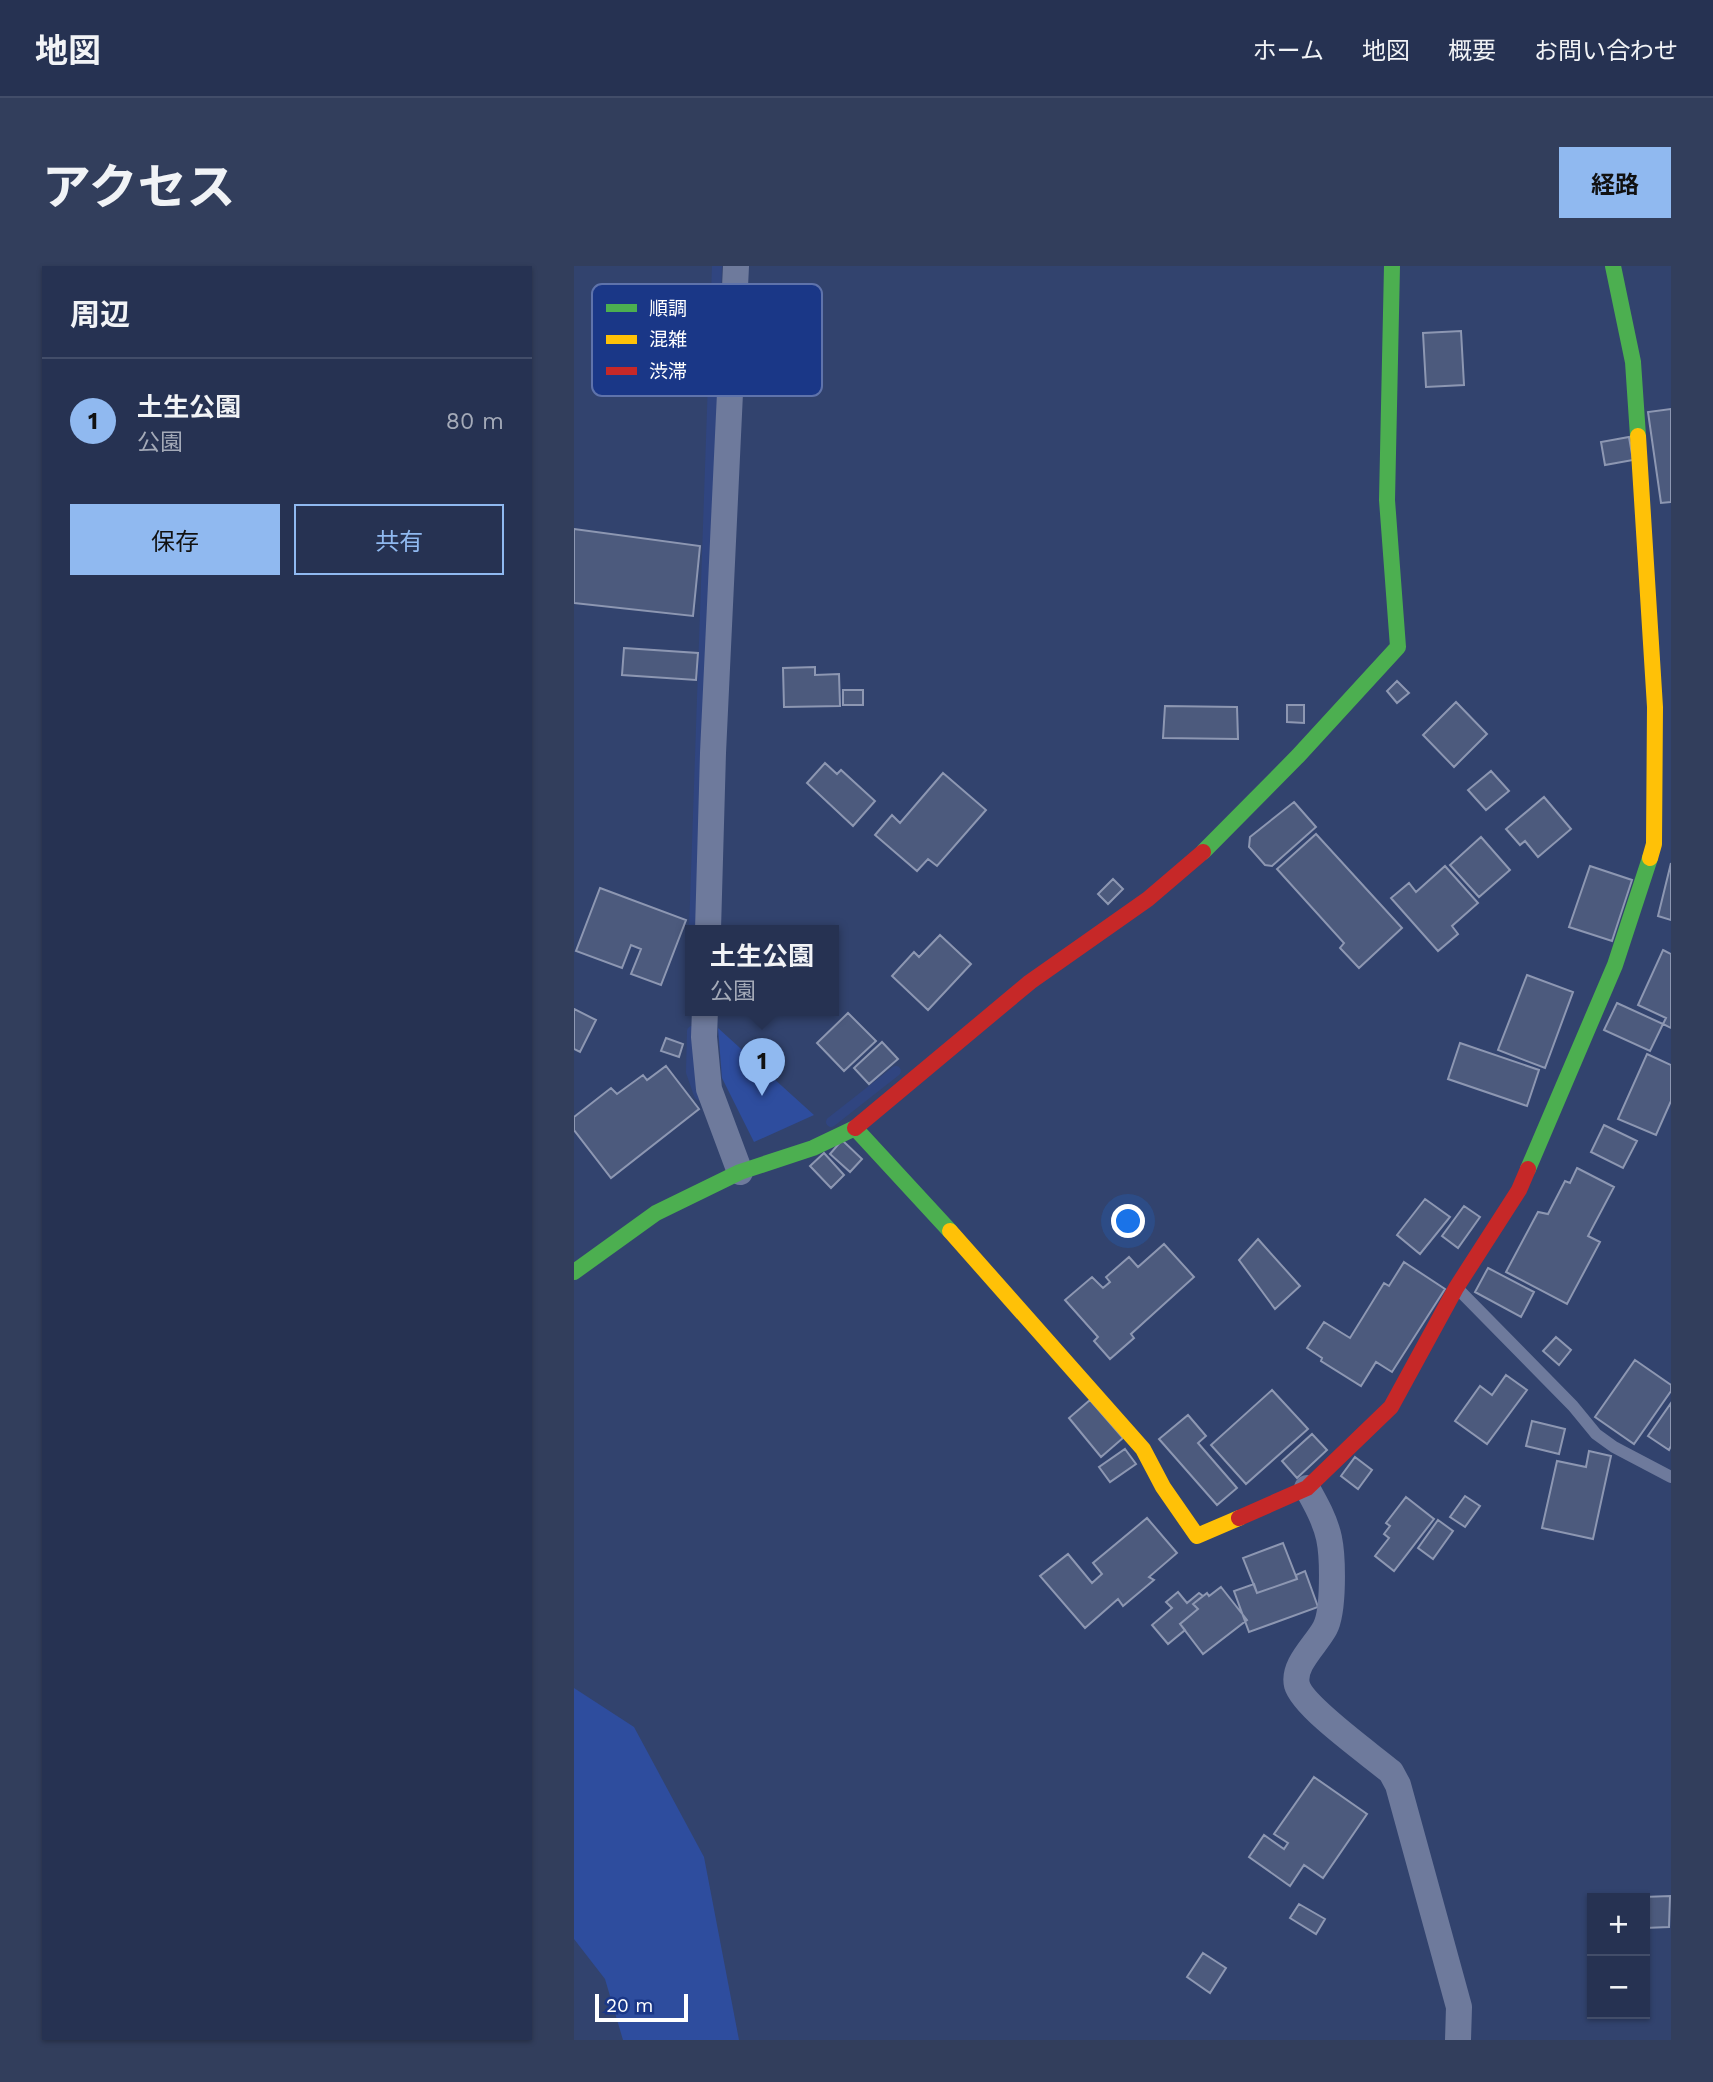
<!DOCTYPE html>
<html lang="ja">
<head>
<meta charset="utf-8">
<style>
	:root { --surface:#263252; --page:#323e5c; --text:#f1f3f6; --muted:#a4aab8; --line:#424d69; --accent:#90b9f0 }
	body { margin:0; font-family:"Work Sans","Noto Sans JP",sans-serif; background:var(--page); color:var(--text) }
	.controls { position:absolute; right:21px; bottom:21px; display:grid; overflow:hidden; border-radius:0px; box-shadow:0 2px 5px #0004 }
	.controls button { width:63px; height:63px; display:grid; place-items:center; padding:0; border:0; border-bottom:2px solid var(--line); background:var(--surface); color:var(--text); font:35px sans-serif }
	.scale { position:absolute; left:21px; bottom:18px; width:93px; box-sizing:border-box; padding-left:7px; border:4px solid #fff; border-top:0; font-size:19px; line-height:24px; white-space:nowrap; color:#fff; -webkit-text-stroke:5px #1a3787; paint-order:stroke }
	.you { position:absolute; left:555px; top:956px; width:24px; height:24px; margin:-18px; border:5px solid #fff; border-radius:50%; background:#1a73e8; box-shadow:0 0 0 10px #1a73e833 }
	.badge { display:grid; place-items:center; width:46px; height:46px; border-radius:50%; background:var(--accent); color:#111; font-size:23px; font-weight:700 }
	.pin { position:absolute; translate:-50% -58px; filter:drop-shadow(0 2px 4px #0008) }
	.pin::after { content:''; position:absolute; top:37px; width:24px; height:21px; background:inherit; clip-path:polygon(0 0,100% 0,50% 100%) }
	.popup { position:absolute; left:111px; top:659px; width:154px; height:91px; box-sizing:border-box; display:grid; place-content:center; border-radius:0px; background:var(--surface); filter:drop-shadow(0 2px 5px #0005); font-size:23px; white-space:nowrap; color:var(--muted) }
	.popup b { font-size:26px; color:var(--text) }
	.popup::after { content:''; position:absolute; left:50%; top:100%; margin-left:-14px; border:14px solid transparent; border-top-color:var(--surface) }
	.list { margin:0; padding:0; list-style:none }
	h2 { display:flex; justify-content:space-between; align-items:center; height:91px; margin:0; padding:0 28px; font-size:30px }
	h2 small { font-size:23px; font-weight:400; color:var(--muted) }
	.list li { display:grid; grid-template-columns:46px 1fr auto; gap:21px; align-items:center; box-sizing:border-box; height:126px; padding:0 28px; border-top:2px solid var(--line) }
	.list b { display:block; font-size:26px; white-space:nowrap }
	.list p { margin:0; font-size:23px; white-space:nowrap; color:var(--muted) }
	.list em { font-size:23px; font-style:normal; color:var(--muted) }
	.actions { display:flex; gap:14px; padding:21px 28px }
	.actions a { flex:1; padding:16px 0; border:2px solid var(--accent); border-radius:0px; text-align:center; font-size:24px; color:var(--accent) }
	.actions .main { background:var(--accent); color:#111 }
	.map { position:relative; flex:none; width:1097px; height:1774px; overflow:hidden; border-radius:0px }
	header { display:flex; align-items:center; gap:42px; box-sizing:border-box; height:98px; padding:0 35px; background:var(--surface); border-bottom:2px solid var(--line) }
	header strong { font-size:33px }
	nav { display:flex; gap:38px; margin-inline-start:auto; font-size:24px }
	.intro { display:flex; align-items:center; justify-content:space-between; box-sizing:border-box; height:168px; padding:0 42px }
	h1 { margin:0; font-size:49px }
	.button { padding:18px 32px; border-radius:0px; background:var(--accent); color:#111; font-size:24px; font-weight:700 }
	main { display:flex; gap:42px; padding:0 42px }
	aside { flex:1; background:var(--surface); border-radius:0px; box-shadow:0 2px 5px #0004 }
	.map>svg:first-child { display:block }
</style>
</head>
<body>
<header>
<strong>地図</strong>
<nav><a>ホーム</a><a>地図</a><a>概要</a><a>お問い合わせ</a></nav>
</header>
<div class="intro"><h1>アクセス</h1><a class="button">経路</a></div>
<main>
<aside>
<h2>周辺<small></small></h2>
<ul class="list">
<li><span class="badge">1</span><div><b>土生公園</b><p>公園</p></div><em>80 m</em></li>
</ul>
<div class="actions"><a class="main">保存</a><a>共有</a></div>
</aside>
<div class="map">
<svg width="1097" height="1774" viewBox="0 0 1097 1774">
	<rect width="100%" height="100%" fill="#32436e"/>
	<path fill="#2e4d9e" d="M144,762L240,849L180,876L148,812Z
		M0,1422L60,1461L130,1591L165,1774H49L31,1713L0,1673Z"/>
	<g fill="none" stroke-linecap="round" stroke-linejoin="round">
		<path stroke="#304580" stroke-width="10" d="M120,664L143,0
			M118,765L117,806L125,829
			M257,856L322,805"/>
	</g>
	<path fill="#4c5a7d" stroke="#8d97b2" stroke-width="2" d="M887,65L890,119L852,121L849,67Z
		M1097,143V236L1087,237L1074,146Z
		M1055,171L1059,194L1031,199L1027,176Z
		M0,263L126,280L119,350L0,337Z
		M50,382L124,387L122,414L48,409Z
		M241,401V409L265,408L266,440L210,441L209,402Z
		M823,415L835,427L823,437L813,425Z
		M269,424H289V439H269Z
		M882,436L913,468L880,501L849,469Z
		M713,439H730V457L713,456Z
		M591,440L663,441L664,473L589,472Z
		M251,497L263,508L267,504L301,535L279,560L233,517Z
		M917,505L935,525L912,544L894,524Z
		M369,507L412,544L363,600L354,593L343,605L301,569L318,549L326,557Z
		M970,531L997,563L964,591L951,575L946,579L932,563Z
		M720,536L742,561L698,600L691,599L675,581L676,571Z
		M742,568L828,662L785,702L766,682L770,677L703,603Z
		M907,571L936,604L905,631L876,599Z
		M1097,597V654L1084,650Z
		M871,600L904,637L878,660L884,668L864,685L817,632L835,617L842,626Z
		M1016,600L1058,614L1038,675L995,661Z
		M539,613L549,623L534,638L524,628Z
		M26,622L112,654L87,719L57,708L67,683L57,679L48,702L2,685Z
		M366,669L397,698L354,744L318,710L340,686L345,691Z
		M1089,684L1097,688V762L1089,758L1092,752L1064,739Z
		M953,709L999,726L971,802L924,784Z
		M1043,737L1089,758L1076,785L1030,764Z
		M0,743L22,754L6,786L0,783Z
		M274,747L302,775L270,805L243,777Z
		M92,772L109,778L105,791L87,785Z
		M308,776L324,793L295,818L280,802Z
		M886,777L965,804L953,840L874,813Z
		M1073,788L1097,799V835L1082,869L1044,853Z
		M92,800L125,843L37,912L0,864V851L37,822L43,828L69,809L73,814Z
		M1030,859L1063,875L1049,902L1017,886Z
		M268,874L288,893L276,906L256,888Z
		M250,887L270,909L257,922L236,900Z
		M1003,902L1040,921L1014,970L1026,976L993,1038L932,1006L964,946L974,948L991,915L996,917Z
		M851,933L876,951L846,988L823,969Z
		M890,940L906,951L884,982L868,970Z
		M684,973L726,1020L701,1043L665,994Z
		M590,978L620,1011L557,1068L560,1072L536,1093L520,1075L524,1071L491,1034L518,1011L529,1022L536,1016L532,1011L555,991L564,1001Z
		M830,996L871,1023L818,1106L802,1096L787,1120L747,1095L748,1092L733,1082L750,1056L776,1072L810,1017L815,1020Z
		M914,1002L960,1026L947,1051L901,1026Z
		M982,1071L997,1084L985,1099L969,1085Z
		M1061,1094L1097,1119V1125L1060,1178L1021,1151Z
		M932,1109L953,1124L913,1178L881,1155L906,1120L918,1129Z
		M698,1124L734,1163L672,1218L637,1179Z
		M516,1134L549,1172L527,1191L495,1152Z
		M1097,1137V1180L1095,1184L1074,1170Z
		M614,1149L632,1170L624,1177L663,1222L643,1239L585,1173Z
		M958,1155L991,1163L985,1188L952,1180Z
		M738,1168L753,1184L723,1212L708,1195Z
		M551,1183L562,1198L536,1216L525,1201Z
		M1015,1185L1037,1190L1019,1273L968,1262L983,1195L1012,1201Z
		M781,1191L798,1204L784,1223L767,1210Z
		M891,1230L906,1240L891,1261L876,1251Z
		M832,1231L860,1253L820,1305L801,1290L815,1272L810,1268L816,1260L812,1257Z
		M573,1252L603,1287L575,1311L580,1314L549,1340L544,1333L511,1362L466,1310L494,1288L518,1317L528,1308L519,1297Z
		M864,1254L879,1265L859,1293L844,1282Z
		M709,1277L723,1313L683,1327L669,1292Z
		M731,1305L744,1341L675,1366L660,1325L680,1318L683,1327L723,1313L722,1309Z
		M647,1321L673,1354L629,1388L606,1358L624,1343L619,1338L633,1327L635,1330Z
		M604,1326L613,1337L625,1327L629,1330L619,1338L624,1343L606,1358L611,1364L594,1378L578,1359L598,1342L592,1336Z
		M740,1511L793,1548L749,1612L730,1599L716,1620L675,1591L690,1569L710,1583L714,1577L700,1568Z
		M1096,1630L1095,1661L1071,1662V1632L1069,1631Z
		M725,1638L751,1653L742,1668L716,1652Z
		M629,1687L652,1702L636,1727L613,1711Z"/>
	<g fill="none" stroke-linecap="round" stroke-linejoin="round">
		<path stroke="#6e7a9c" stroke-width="12" d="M884,1023L999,1140L1022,1168L1040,1181L1097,1211"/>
		<path stroke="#6e7a9c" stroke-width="26" d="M134,664L139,487L162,0
			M131,744L130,771L135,823L166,906
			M733,1222C742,1238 751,1254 755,1272C759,1291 760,1345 751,1362C742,1379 718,1399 723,1419C729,1441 797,1489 817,1506L824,1519L885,1741L884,1774"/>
		<path stroke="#4caf50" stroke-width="16" d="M1039,0L1059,96L1064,170
			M629,586L724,490L824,381L813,234L818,0
			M954,903L1041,699L1076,592
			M0,1006L82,947L166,906L239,882L281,862L376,965"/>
		<path stroke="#ffc107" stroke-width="16" d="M1064,170L1081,441L1080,578L1076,592
			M376,965L569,1183L589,1221L623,1270L665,1252"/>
		<path stroke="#c62828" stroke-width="16" d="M281,862L456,716L574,633L629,586
			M665,1252L733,1222L817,1141L882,1022L945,924L954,903"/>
	</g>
	<rect x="18" y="18" width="230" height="112" rx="10" fill="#1a3787" stroke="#5f73ab" stroke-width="2"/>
	<rect x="32" y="38" width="31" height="8" fill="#4caf50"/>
	<rect x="32" y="69" width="31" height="9" fill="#ffc107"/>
	<rect x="32" y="101" width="31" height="8" fill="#c62828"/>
	<g font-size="19" fill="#fff">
		<text x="75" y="49">順調</text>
		<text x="75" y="80">混雑</text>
		<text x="75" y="112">渋滞</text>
	</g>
</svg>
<div class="controls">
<button>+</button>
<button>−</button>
</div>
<div class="scale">20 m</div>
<div class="you"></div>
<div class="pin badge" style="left:188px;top:830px">1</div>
<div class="popup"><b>土生公園</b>公園</div>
</div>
</main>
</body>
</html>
